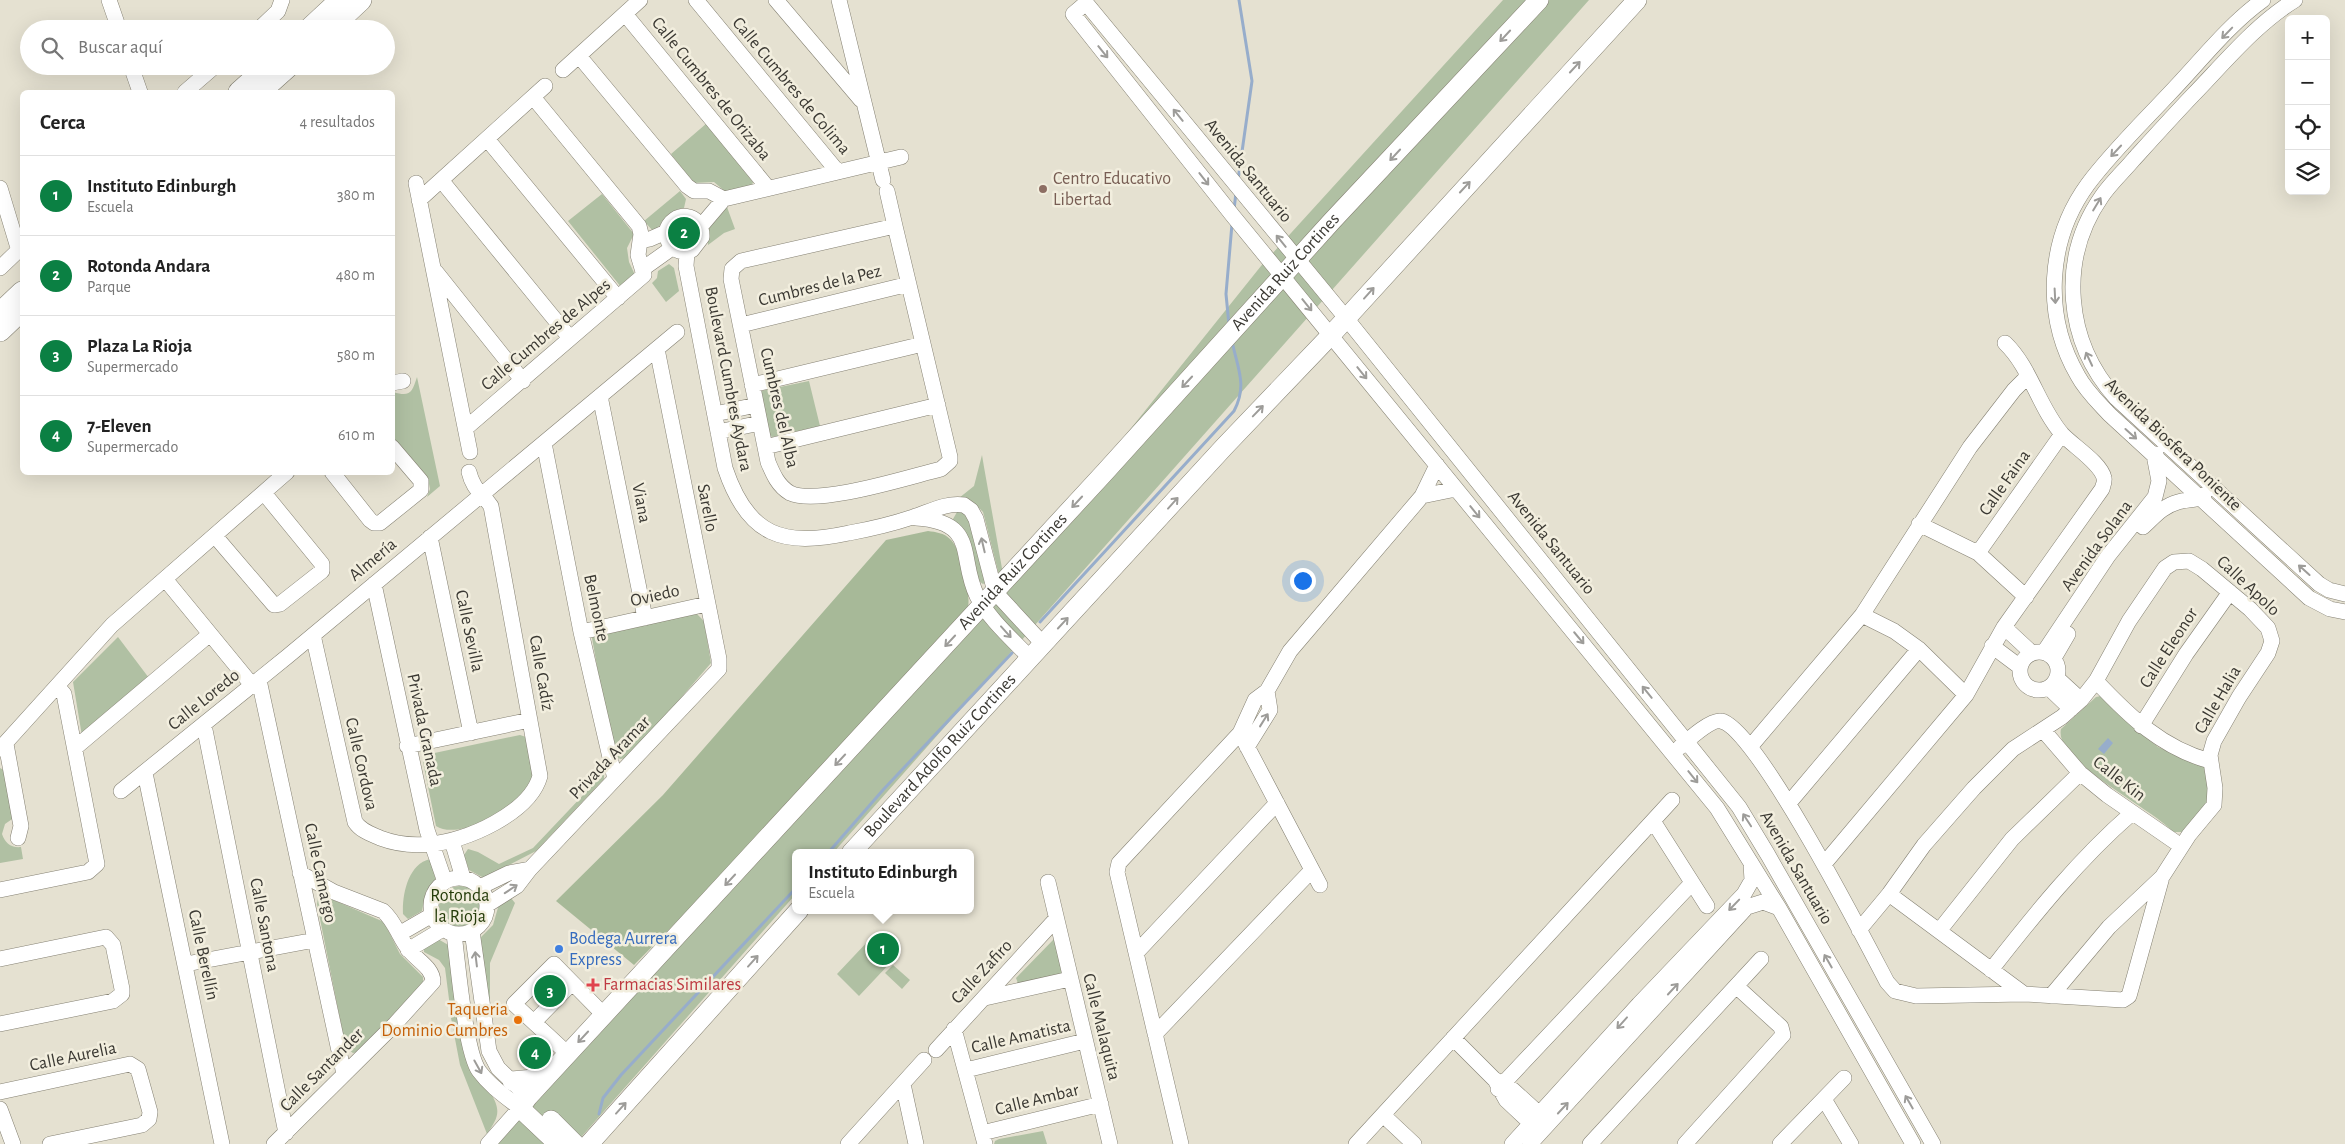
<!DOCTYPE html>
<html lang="es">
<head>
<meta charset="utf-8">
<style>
	:root { --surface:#fff; --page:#f2f2f2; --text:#222; --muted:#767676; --line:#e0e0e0; --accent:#0b8043 }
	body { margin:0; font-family:"Alegreya Sans",sans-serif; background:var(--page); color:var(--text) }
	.controls { position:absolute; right:15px; top:15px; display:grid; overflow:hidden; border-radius:8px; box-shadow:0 5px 20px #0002 }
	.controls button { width:45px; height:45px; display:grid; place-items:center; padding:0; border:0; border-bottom:1px solid var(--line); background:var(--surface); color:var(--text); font:25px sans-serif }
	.you { position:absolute; left:1302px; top:580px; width:18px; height:18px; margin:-12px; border:4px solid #fff; border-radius:50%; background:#1a73e8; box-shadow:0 0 0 8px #1a73e833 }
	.badge { display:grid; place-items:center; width:32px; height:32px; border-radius:50%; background:var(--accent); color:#fff; font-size:16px; font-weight:700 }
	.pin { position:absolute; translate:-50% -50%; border:2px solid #fff; box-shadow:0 1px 5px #0006 }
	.popup { position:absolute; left:792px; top:849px; width:182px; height:65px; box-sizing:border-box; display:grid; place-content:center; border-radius:8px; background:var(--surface); filter:drop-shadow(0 1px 4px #0005); font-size:16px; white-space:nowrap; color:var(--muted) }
	.popup b { font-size:19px; color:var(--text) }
	.popup::after { content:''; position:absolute; left:50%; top:100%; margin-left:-10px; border:10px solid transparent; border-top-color:var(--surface) }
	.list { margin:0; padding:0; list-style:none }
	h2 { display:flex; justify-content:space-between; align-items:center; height:65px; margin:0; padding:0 20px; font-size:21px }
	h2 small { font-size:16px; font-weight:400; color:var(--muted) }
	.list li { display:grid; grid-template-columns:32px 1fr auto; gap:15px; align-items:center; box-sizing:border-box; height:80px; padding:0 20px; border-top:1px solid var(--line) }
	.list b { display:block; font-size:19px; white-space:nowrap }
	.list p { margin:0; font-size:16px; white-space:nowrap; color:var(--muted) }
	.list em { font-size:16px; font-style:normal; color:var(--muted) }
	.icon { flex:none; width:28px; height:28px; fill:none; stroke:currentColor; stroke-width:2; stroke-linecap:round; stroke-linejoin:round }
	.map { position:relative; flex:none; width:2345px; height:1144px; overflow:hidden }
	.search { position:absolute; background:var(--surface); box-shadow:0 5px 20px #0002; left:20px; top:20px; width:375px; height:55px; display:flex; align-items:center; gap:12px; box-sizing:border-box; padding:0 18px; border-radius:28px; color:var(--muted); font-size:19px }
	.panel { position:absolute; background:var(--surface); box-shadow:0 5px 20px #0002; left:20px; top:90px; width:375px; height:385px; border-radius:8px }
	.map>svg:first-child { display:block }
</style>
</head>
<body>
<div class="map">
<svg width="2345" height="1144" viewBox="0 0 2345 1144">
	<rect width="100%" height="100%" fill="#e5e1d1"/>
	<path fill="#b0c0a3" d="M1503,0H1589L833,853H796L795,895L575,1144H495L991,603L1261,266Z
		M707,123L753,182L752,185L728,194L714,182L693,183L671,154Z
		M680,191L686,199L684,208C662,212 666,224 653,231L644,221Z
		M602,194L634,234L627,248L629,262L635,275L621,287L568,221Z
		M727,207L735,229L724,233L708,245V229Z
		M686,221L695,230L694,239L686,245L677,243L672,236L674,227Z
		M669,264L674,268L679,291L666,302L652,283L657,278L658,271Z
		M417,377L440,486L427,497L430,489L429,484L393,439V392C410,397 412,393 417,377Z
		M809,381L820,426L772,437L769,435L761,391Z
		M982,455L984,467L1003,574L999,575L983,512L974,503L959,498L974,486Z
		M968,511L985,583L983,584L979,581L953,519L957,512Z
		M697,614L704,621L711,663L629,758L620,759L612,752L592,638L595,634Z
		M118,637L152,682L82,736L73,682Z
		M2101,696L2121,717L2158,747L2207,768L2213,797L2183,832H2173C2155,810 2053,761 2061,729L2096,697Z
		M520,735L526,737C528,748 534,765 533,775C529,805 460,842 436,826L423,762L425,755Z
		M0,768L5,771L15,817L5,824L2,834C5,843 11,848 21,847L23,859L0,863Z
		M604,773V779L536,851L484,878L469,870L464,855L468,849L478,852L499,864L533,848Z
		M430,859L436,880L426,891L422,911L408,919L403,914C402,895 408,864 430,859Z
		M439 907a21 21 0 1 1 42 0a21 21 0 1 1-42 0Z
		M322,895L384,922L400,954L423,977V983L358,1052L353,1053L346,1048L344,1039L317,904L318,898Z
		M511,898L515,903L490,963V1010L480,938L493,925L499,904Z
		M438,939L450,946L490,1092C502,1111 498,1118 487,1134L460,1065L451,1018L458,1012L450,1007L445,968L439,960L424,952V949Z
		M870,939L892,961L859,996L837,974Z
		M1054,939L1064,977L1019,986L1016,978Z
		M893,965L910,980L902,989L885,973Z
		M1043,1131L1047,1144H994L995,1141L999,1139Z"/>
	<path fill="#a7b998" d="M928,531C936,532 944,533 950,539C961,548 971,594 968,607L992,603L634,965L556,901L663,795L886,540Z"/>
	<path fill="#97adcb" d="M2108,738L2113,743L2104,754L2098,749Z"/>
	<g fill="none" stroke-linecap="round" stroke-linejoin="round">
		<path stroke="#97adcb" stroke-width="3" d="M1238,180L1252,81L1239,0
			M1234,209L1236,193
			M1229,325L1226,294L1232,224
			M1040,622L1234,411C1248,385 1237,367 1232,341
			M828,853L883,790L1012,653
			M599,1114L603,1098L621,1075L796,888"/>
		<g stroke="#858173" stroke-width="16">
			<path id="minor" d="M109,0L119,29
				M696,0L838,172
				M776,0L861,100
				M839,0L883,180
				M2263,0C2228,25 2199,63 2169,94C2142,123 2112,152 2088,184C2047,240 2043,316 2078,376C2086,391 2098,402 2109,414L2309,598L2330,609L2345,612
				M2295,0C2256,24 2225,62 2193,95C2173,116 2154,137 2134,159C2124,171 2111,183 2102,196C2058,259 2065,341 2116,398L2319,584L2329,590L2345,594
				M625,14L768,188
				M259,29L278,11L282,0
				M579,56L687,186L694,191H709L724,199
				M131,66L140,92
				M563,70L640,0
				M185,92L215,66
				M487,139L618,298
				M441,180L570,338
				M416,183L470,452
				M0,188L19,251
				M887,191L895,226L950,457V461L941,469C908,477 818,506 790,493C778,486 773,474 768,462L731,279L732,269L741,261L895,226
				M724,199L901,157
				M419,200L545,86
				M701,226L724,199
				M640,241L650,239L666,232C672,209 703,212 702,237L692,250C678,255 667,247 666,232
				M687,252L686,266L725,468C748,537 783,547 849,533C871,529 892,524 913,517C929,512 947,502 964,505L971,510L976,519L995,592L1043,644
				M0,268L22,247
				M644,268L672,248
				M436,272L523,381
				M741,325L909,284
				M392,383L403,381
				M752,385L923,344
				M600,396L645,618
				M715,414L756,405
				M466,428L644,275L638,255L641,234L639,226L533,97
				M718,432L760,423
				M544,443L581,632L615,779
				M765,447L938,405
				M332,472L370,520L374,523H380L421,490V481L392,447
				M1422,496L1456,489
				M916,518C979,522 958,557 977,596C989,619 1012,639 1030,658
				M1919,524L1978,553L2026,597
				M2143,527C2154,517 2163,506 2178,502C2187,499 2198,501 2204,495
				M215,536L274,605L280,604L322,571V564L264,493
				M430,537L471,733
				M1978,553L2062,434
				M165,579L252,685
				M374,584L427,830L445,882
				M1862,615L1894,631L1919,649L1966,695
				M2004,627L2032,653
				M581,632L707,604
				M313,635L355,822C361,831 371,834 380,838C396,844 413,846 430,844C465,842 530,813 540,776L491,506C481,492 473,489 469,472
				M1992,646L2020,667
				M2020 671a19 19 0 1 1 38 0a19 19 0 1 1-38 0Z
				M2044,652L2108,556L2155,497L2159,481L2154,455L2156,454
				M2054,658L2068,634
				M2057,678L2081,700
				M259,680L344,1074
				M2096,681C2130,717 2162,748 2210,761
				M2049,688L2071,709
				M204,725L286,1133
				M2141,726L2186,654L2230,592
				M2043,730L2080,773L2107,795L2181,846
				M1240,733L1320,885
				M6,744L21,826L18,838
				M407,746L530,720
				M1247,747L1270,710L1267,691
				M1680,747C1688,740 1711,719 1721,721C1756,727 1866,942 1887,982L1895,991L1916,996L2024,994L2123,1000L2129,996L2162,877L2189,835L2214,805L2215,788L2210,755L2214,741L2239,697L2268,653L2272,641L2268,628L2250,609L2202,569L2189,561L2174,562L2165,568L2129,621L2096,681L2081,700L2062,717L2013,749L1974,788L1924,845L1889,894L1859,930
				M1750,747L1862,615L1970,447L2014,390L2027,377
				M75,748L210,634
				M0,749L112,625L287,472
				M145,773L222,1144
				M121,791L288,656L677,332
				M1789,803L1919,649
				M1653,821L1707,906
				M452,841L463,878
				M1824,864L1966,695L2004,627L2102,489C2103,486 2105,481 2104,478C2101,463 2073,446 2062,434C2038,406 2031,368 2005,343
				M431 906a28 28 0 1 1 56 0a28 28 0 1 1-56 0Z
				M1048,882L1110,1144
				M480,887L509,873L530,869
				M0,890L88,872L97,864L64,694L57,686
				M1889,894L2024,994
				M487,905L517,886L530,869L719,669V659L657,349
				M472,931L489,1051L498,1068L528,1097
				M1939,931L2012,839L2080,773
				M399,934L432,915
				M454,934C458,963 465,1051 479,1071C490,1086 506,1097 520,1108L488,1144
				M408,950L443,929
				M1136,953L1277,803
				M0,959L106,937L113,945L122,989V994L113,1001L0,1024
				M186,964L315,940
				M1991,970C2034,915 2079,859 2132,813
				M2051,996L2109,927L2162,877
				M985,998L1070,979
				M534,1022L572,983
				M954,1029L985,1144
				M1155,1034L1312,870
				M1453,1038L1494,1079L1513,1090L1546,1120
				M936,1050L1056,919
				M568,1054L514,1004L554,964L604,1015
				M966,1070L1085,1041
				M1495,1080L1506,1100L1538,1130
				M903,1084L916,1144
				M1498,1089L1692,883
				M0,1092L130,1064L138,1069L150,1112L149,1119L142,1125L50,1144
				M1824,1099L1851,1144
				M0,1109L13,1144
				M1383,1115L1414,1144
				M982,1133L1101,1104
				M274,1144L395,1024L433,982C433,968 418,961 410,951C399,939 396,922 383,911L334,892L300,873
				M848,1144L924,1060
				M1181,1144L1117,872L1119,863L1240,733L1255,700L1267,691L1290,651L1422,496L1437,465
				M1356,1144L1672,800
				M1512,1144L1639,1004L1744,894L1752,880L1751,864
				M1530,1144L1747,907L1763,902L1779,908
				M1590,1144L1761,959
				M1685,1144L1783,1035L1781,1027L1736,986
				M1780,1144L1844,1078
				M1913,1144L1779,908L1717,808L1233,216L1073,14L1086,3L1346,318L1739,807L1768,855L1933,1144"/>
		</g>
		<g stroke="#858173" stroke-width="20">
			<g id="major">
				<path id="s1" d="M851,853L1224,447L1331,335L1637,0"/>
				<path d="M512,1081L545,1078"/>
				<path d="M551,1120L575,1144"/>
				<path id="s2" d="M558,1144L520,1108L528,1097L1105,472L1332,221L1539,0"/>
				<path d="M589,1144L799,910"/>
			</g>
		</g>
		<g stroke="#858173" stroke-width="22">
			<path id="highway" d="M309,29L338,2
				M330,29L361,0
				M239,92L268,66
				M260,92L289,66
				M0,313L22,292
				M0,331L22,310"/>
		</g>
		<use href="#minor" stroke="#fff" stroke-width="15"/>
		<use href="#major" stroke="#fff" stroke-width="19"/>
		<use href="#highway" stroke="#fff" stroke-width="21"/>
	</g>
	<defs><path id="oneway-shaft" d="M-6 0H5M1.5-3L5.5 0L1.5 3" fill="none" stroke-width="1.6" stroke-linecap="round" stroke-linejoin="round" transform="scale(1.25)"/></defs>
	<g stroke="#9d9c99">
		<use href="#oneway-shaft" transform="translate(2227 33) rotate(134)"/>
		<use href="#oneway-shaft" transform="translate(1505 36) rotate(133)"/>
		<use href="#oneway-shaft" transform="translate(1103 52) rotate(51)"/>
		<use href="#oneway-shaft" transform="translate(1575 67) rotate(-47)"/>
		<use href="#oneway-shaft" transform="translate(1178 115) rotate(-129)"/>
		<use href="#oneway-shaft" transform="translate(2116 151) rotate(133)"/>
		<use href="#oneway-shaft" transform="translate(1395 155) rotate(133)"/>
		<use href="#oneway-shaft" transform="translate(1204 179) rotate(52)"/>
		<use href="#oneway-shaft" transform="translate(1465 187) rotate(-47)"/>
		<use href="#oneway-shaft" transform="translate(2097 204) rotate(-59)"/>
		<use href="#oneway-shaft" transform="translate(1281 241) rotate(-129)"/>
		<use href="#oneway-shaft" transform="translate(1369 293) rotate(-48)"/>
		<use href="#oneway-shaft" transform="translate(2055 296) rotate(87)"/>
		<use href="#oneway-shaft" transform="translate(1307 305) rotate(51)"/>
		<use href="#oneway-shaft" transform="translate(2089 359) rotate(-115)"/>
		<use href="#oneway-shaft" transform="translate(1362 373) rotate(51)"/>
		<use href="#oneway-shaft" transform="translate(1187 382) rotate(133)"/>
		<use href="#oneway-shaft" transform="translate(1258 411) rotate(-46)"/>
		<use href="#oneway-shaft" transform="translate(2131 434) rotate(42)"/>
		<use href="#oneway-shaft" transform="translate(1077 502) rotate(133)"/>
		<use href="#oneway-shaft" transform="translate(1173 503) rotate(-48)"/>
		<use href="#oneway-shaft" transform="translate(1475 512) rotate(51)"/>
		<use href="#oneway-shaft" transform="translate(983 545) rotate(-103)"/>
		<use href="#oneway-shaft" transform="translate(2304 570) rotate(-138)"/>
		<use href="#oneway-shaft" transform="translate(1063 623) rotate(-47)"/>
		<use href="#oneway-shaft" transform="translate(1006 632) rotate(48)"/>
		<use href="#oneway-shaft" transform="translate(1579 638) rotate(50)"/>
		<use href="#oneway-shaft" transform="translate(950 641) rotate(133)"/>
		<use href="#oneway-shaft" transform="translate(1647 692) rotate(-129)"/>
		<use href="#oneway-shaft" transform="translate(1264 720) rotate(-58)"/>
		<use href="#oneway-shaft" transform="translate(840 760) rotate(133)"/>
		<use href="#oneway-shaft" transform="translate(1693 777) rotate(51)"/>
		<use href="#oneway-shaft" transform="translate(1747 820) rotate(-123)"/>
		<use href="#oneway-shaft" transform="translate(730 880) rotate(133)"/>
		<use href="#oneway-shaft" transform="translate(511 889) rotate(-34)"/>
		<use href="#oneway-shaft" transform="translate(1734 905) rotate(134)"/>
		<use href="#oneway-shaft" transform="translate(476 959) rotate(-97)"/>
		<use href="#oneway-shaft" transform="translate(753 961) rotate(-48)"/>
		<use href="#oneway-shaft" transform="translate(1828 961) rotate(-120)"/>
		<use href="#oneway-shaft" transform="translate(1673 989) rotate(-47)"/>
		<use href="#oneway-shaft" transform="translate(1622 1023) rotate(132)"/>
		<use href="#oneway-shaft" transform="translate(583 1037) rotate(133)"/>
		<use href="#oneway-shaft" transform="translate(478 1067) rotate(61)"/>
		<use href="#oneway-shaft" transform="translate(1909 1102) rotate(-120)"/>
		<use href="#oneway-shaft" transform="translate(621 1108) rotate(-48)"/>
		<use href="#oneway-shaft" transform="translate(1563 1108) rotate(-47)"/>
	</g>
	<circle fill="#8d6e63" stroke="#f2eede" stroke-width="2" cx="1043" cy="189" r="5"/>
	<circle fill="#3f7fe0" stroke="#f2eede" stroke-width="2" cx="559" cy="949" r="5"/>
	<path fill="#e0444e" stroke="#f2eede" stroke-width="2" d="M590.5 977.5h5v5h5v5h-5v5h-5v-5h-5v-5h5z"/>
	<circle fill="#e8710a" stroke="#f2eede" stroke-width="2" cx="518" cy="1020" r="5"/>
	<g text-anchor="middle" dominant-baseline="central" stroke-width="5" stroke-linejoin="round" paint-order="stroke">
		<g font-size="18" fill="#3b3933" stroke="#f2eede">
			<text transform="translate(791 86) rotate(50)">Calle Cumbres de Colima</text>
			<text transform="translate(711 89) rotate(51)">Calle Cumbres de Orizaba</text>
			<text transform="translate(1248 171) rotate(51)">Avenida Santuario</text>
			<text stroke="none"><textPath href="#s2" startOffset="1186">Avenida Ruiz Cortines</textPath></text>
			<text transform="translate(820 286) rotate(-14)">Cumbres de la Pez</text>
			<text transform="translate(546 335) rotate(-40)">Calle Cumbres de Alpes</text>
			<text transform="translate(728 379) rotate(79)">Boulevard Cumbres Aydara</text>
			<text transform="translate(779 408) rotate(77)">Cumbres del Alba</text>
			<text transform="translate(2173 445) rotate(44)">Avenida Biosfera Poniente</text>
			<text transform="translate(2005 483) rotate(-55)">Calle Faina</text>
			<text transform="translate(641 503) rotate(79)">Viana</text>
			<text transform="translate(707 508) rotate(79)">Sarello</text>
			<text transform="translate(1551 543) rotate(51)">Avenida Santuario</text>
			<text transform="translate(2097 546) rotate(-54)">Avenida Solana</text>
			<text transform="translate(373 560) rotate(-40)">Almería</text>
			<text stroke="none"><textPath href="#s2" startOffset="781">Avenida Ruiz Cortines</textPath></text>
			<text transform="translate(2248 586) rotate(43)">Calle Apolo</text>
			<text transform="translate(655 596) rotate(-13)">Oviedo</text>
			<text transform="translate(596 608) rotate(78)">Belmonte</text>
			<text transform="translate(469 631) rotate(78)">Calle Sevilla</text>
			<text transform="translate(2169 648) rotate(-57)">Calle Eleonor</text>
			<text transform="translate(541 673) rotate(80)">Calle Cadíz</text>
			<text transform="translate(204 700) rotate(-39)">Calle Loredo</text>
			<text transform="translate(2218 700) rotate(-60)">Calle Halia</text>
			<text transform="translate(424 730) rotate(78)">Privada Granada</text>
			<text stroke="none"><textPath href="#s1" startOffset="132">Boulevard Adolfo Ruiz Cortines</textPath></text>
			<text transform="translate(610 758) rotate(-46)">Privada Aramar</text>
			<text transform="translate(361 764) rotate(77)">Calle Cordova</text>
			<text transform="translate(2119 779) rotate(38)">Calle Kin</text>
			<text transform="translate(1796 868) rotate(60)">Avenida Santuario</text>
			<text transform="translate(320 873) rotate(78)">Calle Camargo</text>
			<text transform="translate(264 925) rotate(79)">Calle Santona</text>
			<text transform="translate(203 955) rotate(78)">Calle Berellín</text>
			<text transform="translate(982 972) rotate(-47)">Calle Zafiro</text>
			<text transform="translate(1101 1027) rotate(76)">Calle Malaquita</text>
			<text transform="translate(1021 1037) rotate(-13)">Calle Amatista</text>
			<text transform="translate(73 1057) rotate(-12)">Calle Aurelia</text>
			<text transform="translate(322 1070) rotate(-45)">Calle Santander</text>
			<text transform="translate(1037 1100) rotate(-14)">Calle Ambar</text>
		</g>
		<g font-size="18" fill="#785e54" stroke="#f2eede" text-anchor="start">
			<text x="1053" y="179">Centro Educativo<tspan x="1053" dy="21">Libertad</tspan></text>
		</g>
		<g font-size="18" fill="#253c0a" stroke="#f2eede">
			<text x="460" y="896">Rotonda<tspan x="460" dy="21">la Rioja</tspan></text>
		</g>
		<g font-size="18" fill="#366cbe" stroke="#f2eede" text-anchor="start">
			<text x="569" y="939">Bodega Aurrera<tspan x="569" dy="21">Express</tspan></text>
		</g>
		<g font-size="18" fill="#be3a42" stroke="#f2eede" text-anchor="start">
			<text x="603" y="985">Farmacias Similares</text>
		</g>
		<g font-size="18" fill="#c56008" stroke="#f2eede" text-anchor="end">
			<text x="508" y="1010">Taqueria<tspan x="508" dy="21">Dominio Cumbres</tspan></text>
		</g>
	</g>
</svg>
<div class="controls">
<button>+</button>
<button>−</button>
<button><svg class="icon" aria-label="locate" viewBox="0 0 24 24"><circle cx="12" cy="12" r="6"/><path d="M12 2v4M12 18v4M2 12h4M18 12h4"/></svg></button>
<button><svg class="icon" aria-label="layers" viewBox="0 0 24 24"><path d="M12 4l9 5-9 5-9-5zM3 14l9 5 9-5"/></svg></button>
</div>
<div class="you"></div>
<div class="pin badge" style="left:883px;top:949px">1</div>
<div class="popup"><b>Instituto Edinburgh</b>Escuela</div>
<div class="pin badge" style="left:684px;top:233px">2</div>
<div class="pin badge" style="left:550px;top:991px">3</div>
<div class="pin badge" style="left:535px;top:1053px">4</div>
<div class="search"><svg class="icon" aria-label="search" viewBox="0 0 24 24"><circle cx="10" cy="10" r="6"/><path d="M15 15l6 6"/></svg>Buscar aquí</div>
<section class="panel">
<h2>Cerca<small>4 resultados</small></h2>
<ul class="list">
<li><span class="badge">1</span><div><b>Instituto Edinburgh</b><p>Escuela</p></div><em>380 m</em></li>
<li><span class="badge">2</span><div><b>Rotonda Andara</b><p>Parque</p></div><em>480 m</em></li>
<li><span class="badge">3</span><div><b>Plaza La Rioja</b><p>Supermercado</p></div><em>580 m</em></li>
<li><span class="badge">4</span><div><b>7-Eleven</b><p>Supermercado</p></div><em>610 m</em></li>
</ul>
</section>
</div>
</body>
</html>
